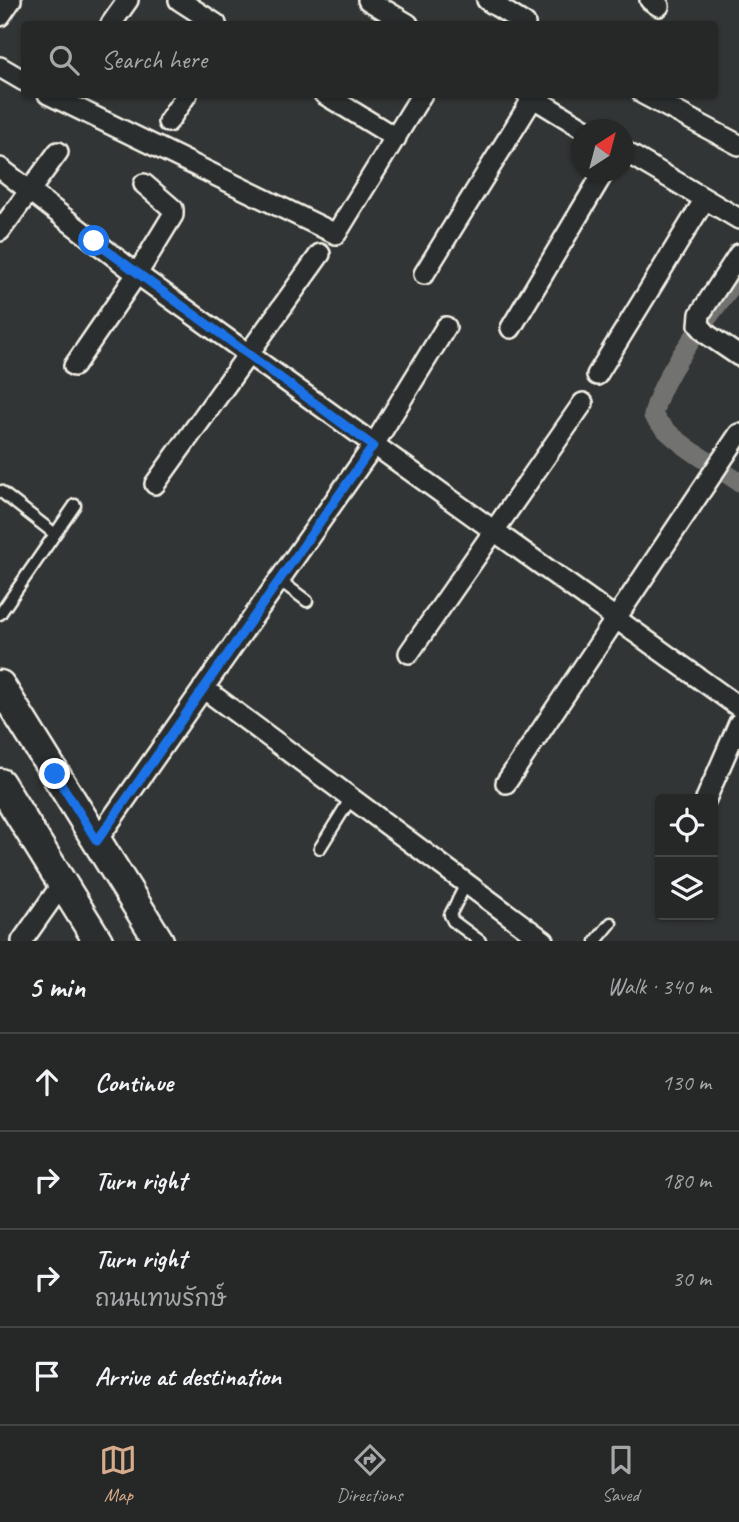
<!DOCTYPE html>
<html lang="en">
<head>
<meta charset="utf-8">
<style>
	:root { --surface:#262828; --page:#2e3030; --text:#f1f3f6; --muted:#a4a6a8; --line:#424445; --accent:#d6ab8b }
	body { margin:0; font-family:Caveat,"Playpen Sans Thai",sans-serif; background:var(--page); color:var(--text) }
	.controls { position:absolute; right:21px; bottom:21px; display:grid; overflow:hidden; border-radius:7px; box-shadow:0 2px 5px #0004 }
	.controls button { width:63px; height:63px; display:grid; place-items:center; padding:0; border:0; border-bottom:2px solid var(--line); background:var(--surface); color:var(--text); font:35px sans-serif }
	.compass { position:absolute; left:571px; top:119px; width:63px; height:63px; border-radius:50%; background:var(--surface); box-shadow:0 2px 5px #0004; rotate:36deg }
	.stop { position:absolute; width:21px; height:21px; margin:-16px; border:5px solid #1a73e8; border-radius:50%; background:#fff }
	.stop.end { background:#1a73e8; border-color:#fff; box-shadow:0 2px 7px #0008 }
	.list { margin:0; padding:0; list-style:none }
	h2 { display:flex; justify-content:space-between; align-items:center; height:91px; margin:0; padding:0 28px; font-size:30px }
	h2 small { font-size:23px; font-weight:400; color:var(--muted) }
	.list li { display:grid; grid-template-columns:46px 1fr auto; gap:21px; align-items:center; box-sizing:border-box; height:98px; padding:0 28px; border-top:2px solid var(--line) }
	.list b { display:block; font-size:26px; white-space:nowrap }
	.list p { margin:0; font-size:23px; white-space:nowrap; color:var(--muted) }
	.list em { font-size:23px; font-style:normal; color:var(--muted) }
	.icon { flex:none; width:38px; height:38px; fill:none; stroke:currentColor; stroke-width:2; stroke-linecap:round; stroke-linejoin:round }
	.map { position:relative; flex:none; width:739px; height:941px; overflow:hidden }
	.search { position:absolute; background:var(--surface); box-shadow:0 2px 5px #0004; left:21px; right:21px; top:21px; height:77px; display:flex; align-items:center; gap:18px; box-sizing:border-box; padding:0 24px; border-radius:7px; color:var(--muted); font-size:26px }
	.sheet { height:483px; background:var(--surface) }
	nav { display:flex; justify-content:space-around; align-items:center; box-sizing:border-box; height:98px; border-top:2px solid var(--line); background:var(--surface); font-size:19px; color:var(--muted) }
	nav a { display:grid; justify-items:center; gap:4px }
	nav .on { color:var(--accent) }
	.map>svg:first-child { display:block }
</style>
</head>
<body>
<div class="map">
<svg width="739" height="941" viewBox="0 0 739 941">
	<rect width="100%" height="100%" fill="#323535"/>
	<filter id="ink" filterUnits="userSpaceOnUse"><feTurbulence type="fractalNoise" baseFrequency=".0143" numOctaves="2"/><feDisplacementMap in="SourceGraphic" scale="14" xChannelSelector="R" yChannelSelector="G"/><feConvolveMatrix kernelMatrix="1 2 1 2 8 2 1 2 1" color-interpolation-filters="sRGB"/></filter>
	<g filter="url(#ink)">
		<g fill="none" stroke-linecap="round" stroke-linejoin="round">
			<path stroke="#727370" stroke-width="19" d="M739,276C712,314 661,372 653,416C675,444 710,462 739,482"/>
			<g stroke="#f4f1e8" stroke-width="15">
				<path id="lane" d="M0,491L55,534
					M279,580L307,601
					M0,614L75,505
					M320,848L351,798
					M466,884L450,915L453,921L480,941
					M596,941L611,923"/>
			</g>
			<g stroke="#f4f1e8" stroke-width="24">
				<path id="street" d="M179,0L216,24
					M368,0L408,24
					M487,0L525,24
					M650,0L659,6
					M0,16L11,0
					M111,24L128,0
					M0,67L24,81
					M48,94L336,234L422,94
					M324,94L396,138
					M527,94L586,130
					M643,94L739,145
					M168,122L187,94
					M624,151L739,219
					M0,168L137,274L739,707
					M0,231L58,152
					M739,254L700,314L699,325L708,335L739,356
					M424,274L533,98
					M511,328L604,172
					M74,366L137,274L173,215V209L144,184
					M597,375L705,199
					M155,484L320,254
					M409,653L583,403
					M203,688L544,941
					M506,783L739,434
					M706,799L739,723
					M97,840L373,446L446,327
					M22,941L62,884"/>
			</g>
			<g stroke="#f4f1e8" stroke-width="33">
				<path id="secondary" d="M0,685L159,941
					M0,783L98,941"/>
			</g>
			<use href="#lane" stroke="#2a2d2e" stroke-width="10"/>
			<use href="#street" stroke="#2a2d2e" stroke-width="19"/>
			<use href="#secondary" stroke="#2a2d2e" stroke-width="28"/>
		</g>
	</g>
	<g fill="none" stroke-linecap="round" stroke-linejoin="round" filter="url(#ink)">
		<path stroke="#1a73e8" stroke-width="9" d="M55,774L97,841L373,446L94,241"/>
	</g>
</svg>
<div class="controls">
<button><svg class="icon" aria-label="locate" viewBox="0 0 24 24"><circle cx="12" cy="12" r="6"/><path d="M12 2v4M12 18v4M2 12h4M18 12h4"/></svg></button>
<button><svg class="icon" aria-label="layers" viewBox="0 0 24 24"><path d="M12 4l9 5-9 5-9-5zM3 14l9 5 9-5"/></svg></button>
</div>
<svg class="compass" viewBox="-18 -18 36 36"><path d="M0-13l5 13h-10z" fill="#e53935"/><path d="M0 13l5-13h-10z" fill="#a4a6a8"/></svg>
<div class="stop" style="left:94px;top:241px"></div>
<div class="stop end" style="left:55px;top:774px"></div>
<div class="search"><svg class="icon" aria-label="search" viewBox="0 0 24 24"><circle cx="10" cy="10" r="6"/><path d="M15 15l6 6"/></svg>Search here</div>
</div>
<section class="sheet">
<h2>5 min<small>Walk · 340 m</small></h2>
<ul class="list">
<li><svg class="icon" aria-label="ahead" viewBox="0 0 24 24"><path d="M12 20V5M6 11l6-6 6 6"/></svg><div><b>Continue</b></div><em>130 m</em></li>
<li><svg class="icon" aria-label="right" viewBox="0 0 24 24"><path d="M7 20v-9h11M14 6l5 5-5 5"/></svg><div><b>Turn right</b></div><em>180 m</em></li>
<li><svg class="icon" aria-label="right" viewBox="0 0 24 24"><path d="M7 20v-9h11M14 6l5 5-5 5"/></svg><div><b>Turn right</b><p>ถนนเทพรักษ์</p></div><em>30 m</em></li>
<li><svg class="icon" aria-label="arrive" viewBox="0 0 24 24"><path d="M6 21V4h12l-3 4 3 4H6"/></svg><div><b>Arrive at destination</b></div></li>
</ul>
</section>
<nav>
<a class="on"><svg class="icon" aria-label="map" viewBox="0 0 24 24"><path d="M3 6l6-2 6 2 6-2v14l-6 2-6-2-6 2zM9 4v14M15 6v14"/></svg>Map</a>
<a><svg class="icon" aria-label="directions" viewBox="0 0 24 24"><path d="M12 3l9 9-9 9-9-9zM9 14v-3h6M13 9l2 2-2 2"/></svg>Directions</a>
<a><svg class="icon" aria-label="saved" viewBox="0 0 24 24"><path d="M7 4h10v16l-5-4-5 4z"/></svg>Saved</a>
</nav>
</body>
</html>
